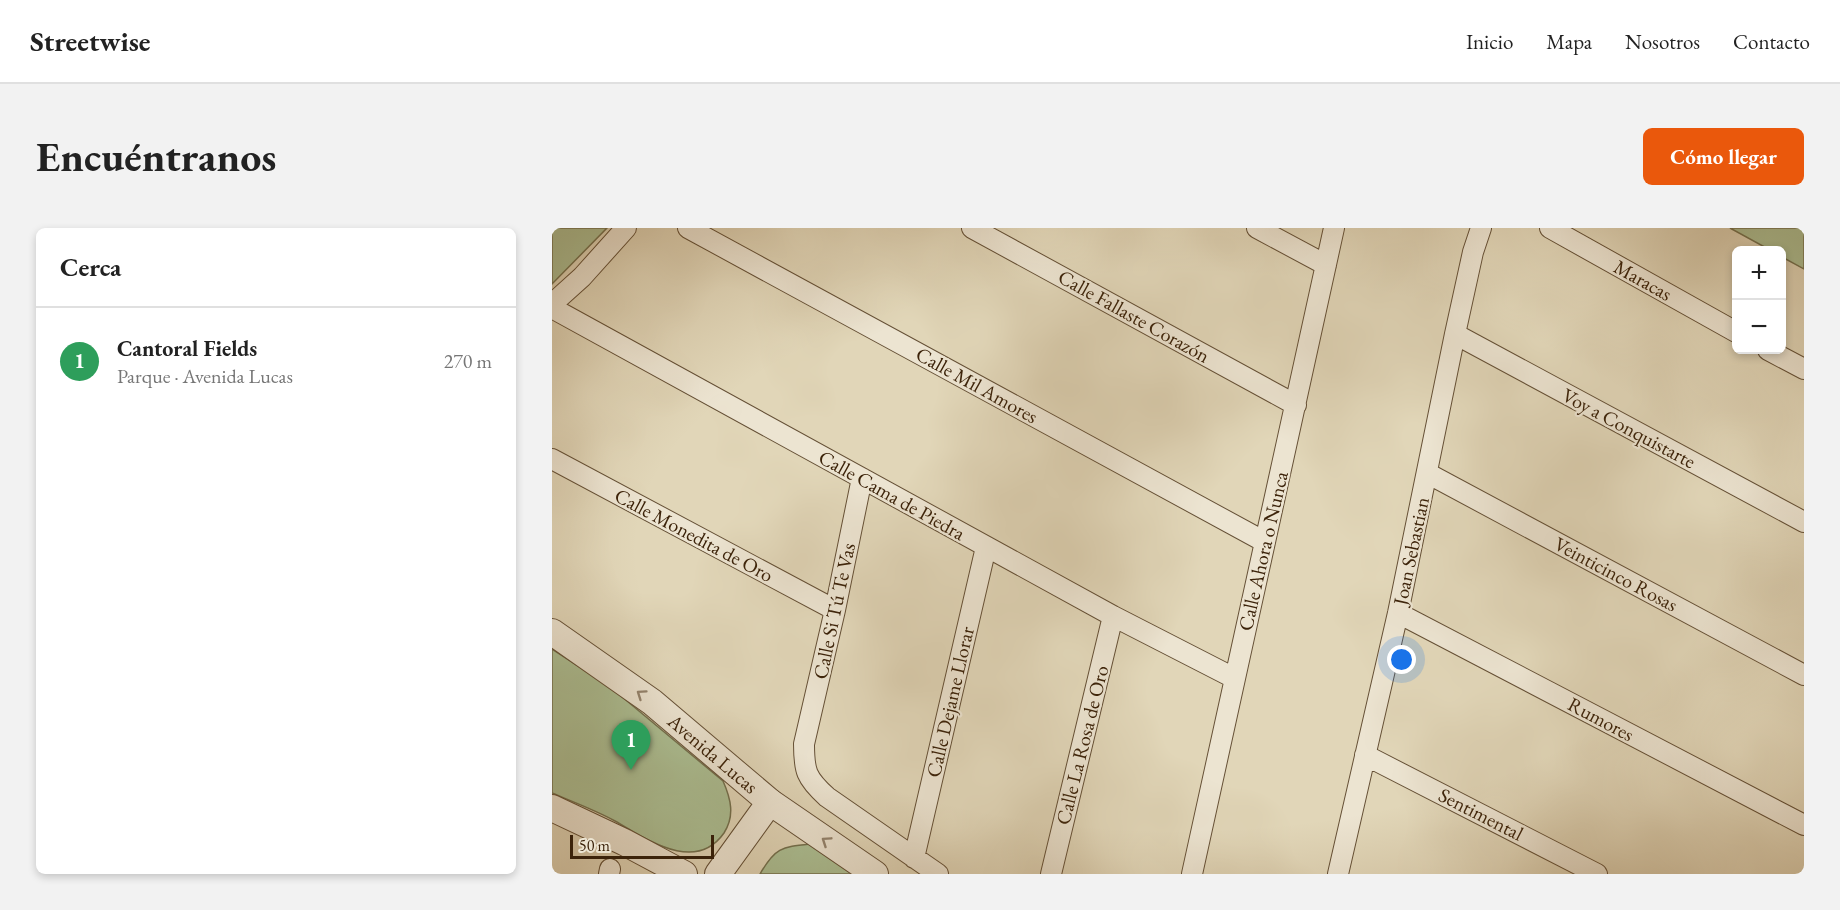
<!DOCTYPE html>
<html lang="es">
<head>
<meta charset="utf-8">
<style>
	:root { --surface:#fff; --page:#f2f2f2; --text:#222; --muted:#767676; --line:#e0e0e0; --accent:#ea580c }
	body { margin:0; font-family:"EB Garamond",serif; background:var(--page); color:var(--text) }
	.controls { position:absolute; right:18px; top:18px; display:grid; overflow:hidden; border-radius:9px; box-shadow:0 3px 9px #0003 }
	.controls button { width:54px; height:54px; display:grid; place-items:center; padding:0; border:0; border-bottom:2px solid var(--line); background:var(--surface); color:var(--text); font:30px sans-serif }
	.scale { position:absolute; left:18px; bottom:15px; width:144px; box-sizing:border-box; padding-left:6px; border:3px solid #3c230a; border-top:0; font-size:16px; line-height:21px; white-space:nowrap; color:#3c230a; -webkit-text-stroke:4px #ece4d1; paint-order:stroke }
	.you { position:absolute; left:850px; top:432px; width:21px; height:21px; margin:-15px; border:4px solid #fff; border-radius:50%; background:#1a73e8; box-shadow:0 0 0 9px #1a73e833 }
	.badge { display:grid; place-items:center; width:39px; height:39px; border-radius:50%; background:var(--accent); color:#fff; font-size:20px; font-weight:700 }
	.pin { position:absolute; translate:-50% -50px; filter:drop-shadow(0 2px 3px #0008) }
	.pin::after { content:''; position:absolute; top:32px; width:21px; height:18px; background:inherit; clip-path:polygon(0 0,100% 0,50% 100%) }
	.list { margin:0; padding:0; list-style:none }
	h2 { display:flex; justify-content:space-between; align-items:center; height:78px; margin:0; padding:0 24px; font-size:26px }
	h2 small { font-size:20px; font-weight:400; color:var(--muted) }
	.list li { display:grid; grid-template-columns:39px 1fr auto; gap:18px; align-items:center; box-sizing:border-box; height:108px; padding:0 24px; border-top:2px solid var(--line) }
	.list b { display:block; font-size:22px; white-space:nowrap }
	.list p { margin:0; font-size:20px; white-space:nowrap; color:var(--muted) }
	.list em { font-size:20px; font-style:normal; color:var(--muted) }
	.map { position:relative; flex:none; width:1252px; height:646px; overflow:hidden; border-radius:9px }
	header { display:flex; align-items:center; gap:36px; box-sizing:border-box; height:84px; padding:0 30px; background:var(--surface); border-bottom:2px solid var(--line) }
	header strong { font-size:28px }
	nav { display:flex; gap:33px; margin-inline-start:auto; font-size:21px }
	.intro { display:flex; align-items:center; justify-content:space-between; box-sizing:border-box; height:144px; padding:0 36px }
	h1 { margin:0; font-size:42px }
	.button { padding:15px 27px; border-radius:9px; background:var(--accent); color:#fff; font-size:21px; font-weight:700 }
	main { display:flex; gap:36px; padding:0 36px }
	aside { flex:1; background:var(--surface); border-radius:9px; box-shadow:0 3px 9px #0003 }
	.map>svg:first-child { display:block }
</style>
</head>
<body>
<header>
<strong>Streetwise</strong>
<nav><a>Inicio</a><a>Mapa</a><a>Nosotros</a><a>Contacto</a></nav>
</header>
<div class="intro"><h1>Encuéntranos</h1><a class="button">Cómo llegar</a></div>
<main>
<aside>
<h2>Cerca<small></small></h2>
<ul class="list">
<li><span class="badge" style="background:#2e9e5b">1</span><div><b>Cantoral Fields</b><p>Parque · Avenida Lucas</p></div><em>270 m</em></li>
</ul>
</aside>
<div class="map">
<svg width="1252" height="646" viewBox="0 0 1252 646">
	<rect width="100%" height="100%" fill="#e1d6b8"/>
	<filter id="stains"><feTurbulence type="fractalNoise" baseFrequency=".00333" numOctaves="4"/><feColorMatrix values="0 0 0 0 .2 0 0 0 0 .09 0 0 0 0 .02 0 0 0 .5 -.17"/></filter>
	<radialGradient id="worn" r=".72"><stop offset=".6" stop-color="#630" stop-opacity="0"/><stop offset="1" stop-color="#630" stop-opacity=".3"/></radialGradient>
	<path fill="#acbf94" stroke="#74714f" stroke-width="1.5" d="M0,0H55L0,56Z
		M1178,0H1252V41L1230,29V22H1218Z
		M0,421L57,458L171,553C179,571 183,588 172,605C143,646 95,611 63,593C43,582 21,574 0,565Z
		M258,616L304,646H208C223,620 229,619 258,616Z"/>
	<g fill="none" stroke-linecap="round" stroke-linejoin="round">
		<g stroke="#655036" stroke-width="22">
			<path id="minor" d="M136,0L713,314
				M420,0L744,177
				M705,0L774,37
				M998,0L1184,104
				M0,76L30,49L74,0
				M0,80L561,388L682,450
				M903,106L1252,294
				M1216,122L1252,141
				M0,231L283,382
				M875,245L1252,447
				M310,250L283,382L252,516C252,543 254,550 275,569L386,646
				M846,385L1252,597
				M813,527L1045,646
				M362,630L434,319
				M57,646L58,641
				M499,646L561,388
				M640,646L782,0
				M786,646L846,385L903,106L921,24L929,0"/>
		</g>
		<g stroke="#655036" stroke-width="28">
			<g id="tertiary">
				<path id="s1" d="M0,404L100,474L218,574L323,646"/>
				<path d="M0,580L72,614L132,646"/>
				<path d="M166,646L218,574"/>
			</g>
		</g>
		<use href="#minor" stroke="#ece4d1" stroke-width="20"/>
		<use href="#tertiary" stroke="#ece4d1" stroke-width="26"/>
	</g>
	<defs><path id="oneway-chevron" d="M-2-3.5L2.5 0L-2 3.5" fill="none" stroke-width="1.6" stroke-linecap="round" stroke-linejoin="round" transform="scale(1.5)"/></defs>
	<g stroke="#94846e">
		<use href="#oneway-chevron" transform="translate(89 466) rotate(-145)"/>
		<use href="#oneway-chevron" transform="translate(274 613) rotate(-146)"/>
	</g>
	<g text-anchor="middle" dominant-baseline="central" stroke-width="4.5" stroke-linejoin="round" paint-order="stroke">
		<g font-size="20" fill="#3c230a" stroke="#ece4d1">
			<text transform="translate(1091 52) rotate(29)">Maracas</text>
			<text transform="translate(582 88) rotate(29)">Calle Fallaste Corazón</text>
			<text transform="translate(425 157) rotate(29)">Calle Mil Amores</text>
			<text transform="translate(1077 200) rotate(28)">Voy a Conquistarte</text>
			<text transform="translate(340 267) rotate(29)">Calle Cama de Piedra</text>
			<text transform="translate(142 307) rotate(28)">Calle Monedita de Oro</text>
			<text transform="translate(711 323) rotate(-77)">Calle Ahora o Nunca</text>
			<text transform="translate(859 323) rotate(-78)">Joan Sebastian</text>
			<text transform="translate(1064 346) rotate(28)">Veinticinco Rosas</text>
			<text transform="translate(282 383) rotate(-78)">Calle Si Tú Te Vas</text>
			<text transform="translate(398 474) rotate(-77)">Calle Dejame Llorar</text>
			<text transform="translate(1049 491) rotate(28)">Rumores</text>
			<text transform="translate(530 517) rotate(-76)">Calle La Rosa de Oro</text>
			<text stroke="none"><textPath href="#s1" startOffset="202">Avenida Lucas</textPath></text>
			<text transform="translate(929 586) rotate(27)">Sentimental</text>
		</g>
	</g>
	<rect width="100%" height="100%" filter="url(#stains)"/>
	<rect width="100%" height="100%" fill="url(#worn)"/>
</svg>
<div class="controls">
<button>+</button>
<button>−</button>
</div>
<div class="scale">50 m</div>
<div class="you"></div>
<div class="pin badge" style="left:79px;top:542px;background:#2e9e5b">1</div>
</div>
</main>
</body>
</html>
